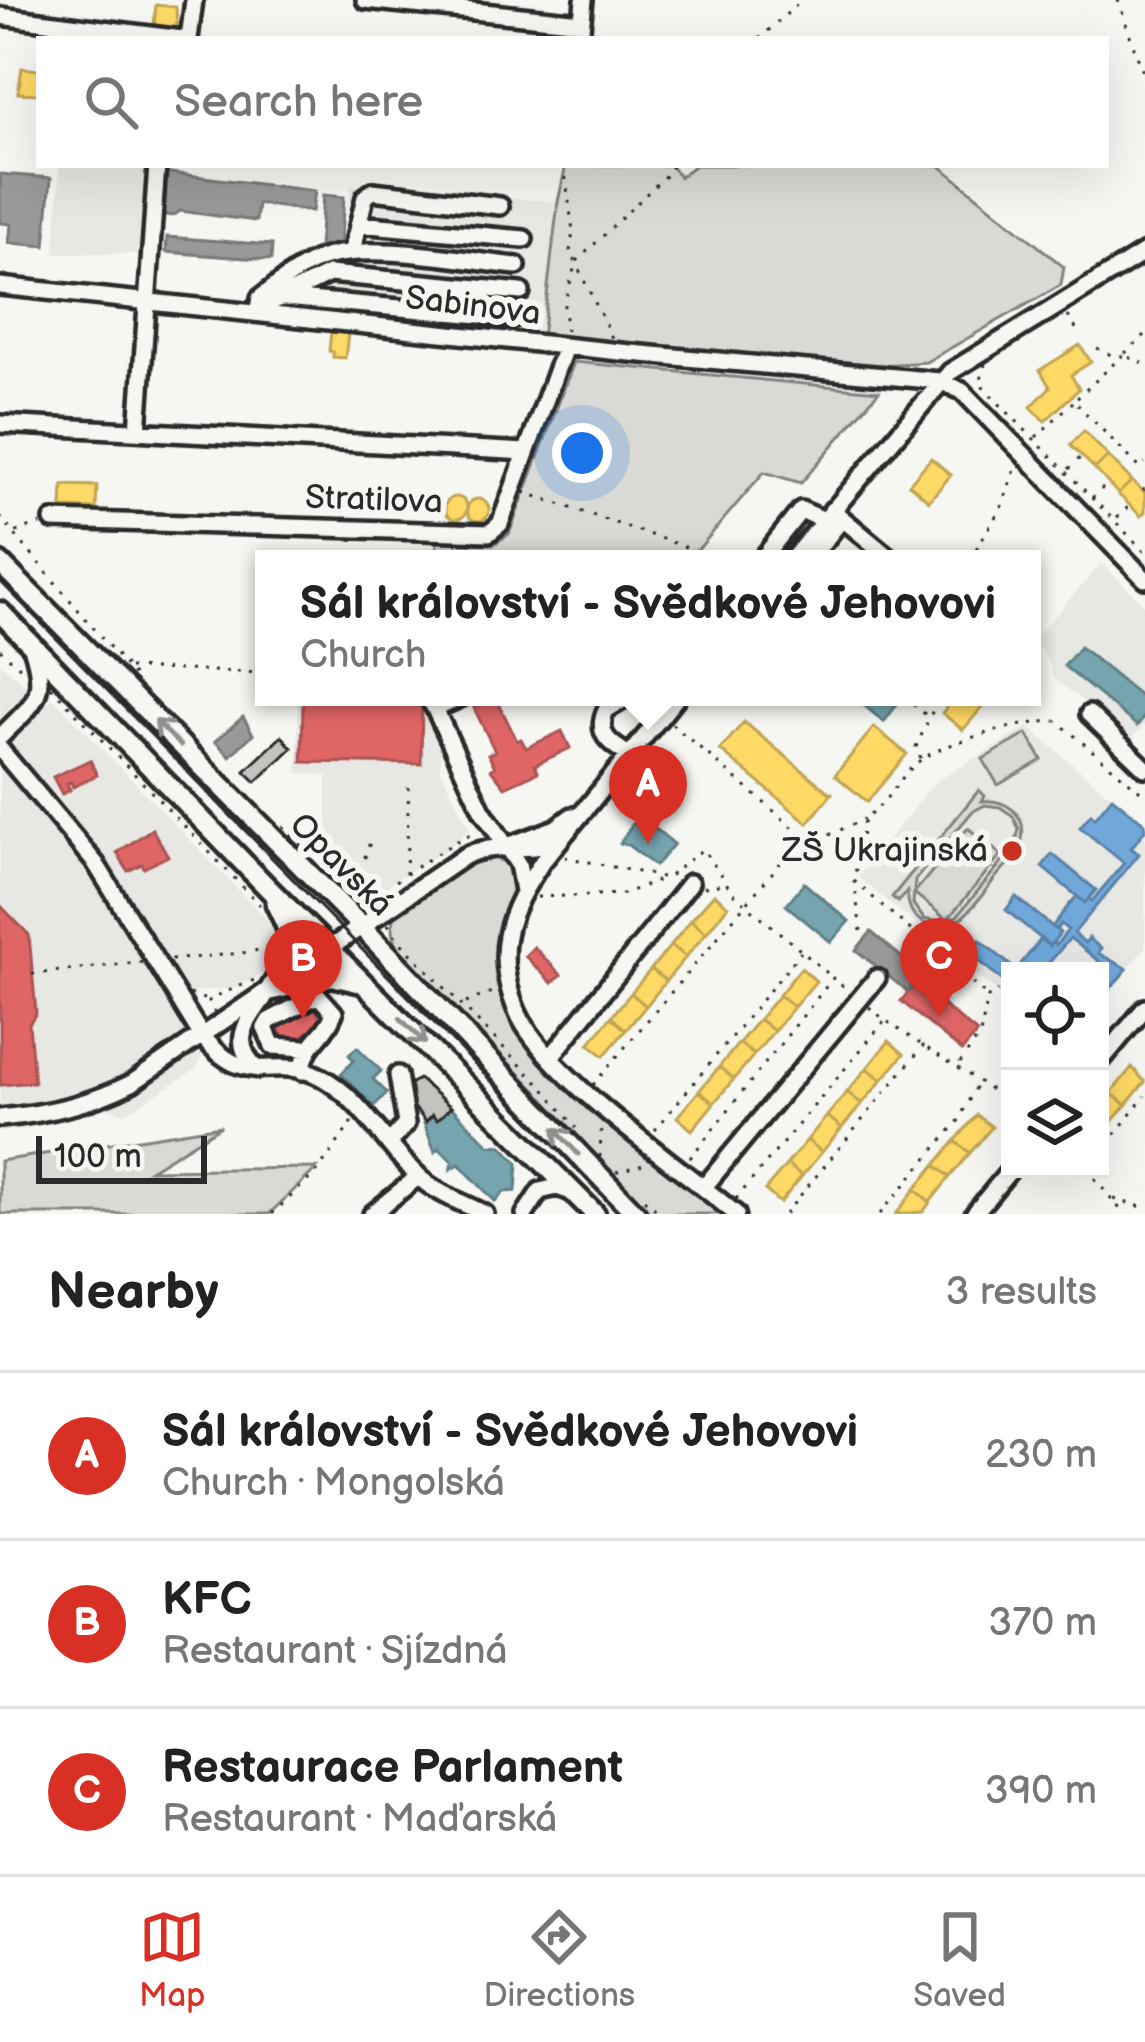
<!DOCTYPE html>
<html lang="en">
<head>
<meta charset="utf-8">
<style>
	:root { --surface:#fff; --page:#f2f2f2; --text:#222; --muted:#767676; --line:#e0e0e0; --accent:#d93025 }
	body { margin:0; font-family:"Balsamiq Sans",sans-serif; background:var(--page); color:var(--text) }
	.controls { position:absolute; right:36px; bottom:36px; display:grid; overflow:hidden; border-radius:0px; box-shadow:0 12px 48px #0002 }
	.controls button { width:108px; height:108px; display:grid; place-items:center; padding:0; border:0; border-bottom:3px solid var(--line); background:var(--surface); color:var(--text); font:60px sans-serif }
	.scale { position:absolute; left:36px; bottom:30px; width:171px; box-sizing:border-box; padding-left:12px; border:6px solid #2b2b2b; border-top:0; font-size:33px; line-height:42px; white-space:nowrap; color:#2b2b2b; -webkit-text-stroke:9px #f6f6f2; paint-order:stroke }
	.you { position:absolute; left:582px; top:453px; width:42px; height:42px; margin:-30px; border:9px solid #fff; border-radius:50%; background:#1a73e8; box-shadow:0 0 0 18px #1a73e833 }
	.badge { display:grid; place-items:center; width:78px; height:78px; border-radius:50%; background:var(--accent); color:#fff; font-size:39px; font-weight:700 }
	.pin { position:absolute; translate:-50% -99px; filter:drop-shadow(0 3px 6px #0008) }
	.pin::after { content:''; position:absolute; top:63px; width:42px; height:36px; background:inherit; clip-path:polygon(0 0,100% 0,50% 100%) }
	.popup { position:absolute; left:255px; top:550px; width:786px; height:156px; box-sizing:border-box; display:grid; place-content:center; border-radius:0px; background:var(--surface); filter:drop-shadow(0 3px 9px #0005); font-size:39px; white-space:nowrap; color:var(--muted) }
	.popup b { font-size:45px; color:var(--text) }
	.popup::after { content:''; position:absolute; left:50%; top:100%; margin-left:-24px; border:24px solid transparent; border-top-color:var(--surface) }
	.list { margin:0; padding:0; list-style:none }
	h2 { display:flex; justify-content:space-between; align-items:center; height:156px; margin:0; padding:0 48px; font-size:51px }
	h2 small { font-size:39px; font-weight:400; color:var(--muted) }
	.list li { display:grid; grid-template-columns:78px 1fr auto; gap:36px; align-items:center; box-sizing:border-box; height:168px; padding:0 48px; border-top:3px solid var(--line) }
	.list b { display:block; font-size:45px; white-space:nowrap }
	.list p { margin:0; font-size:39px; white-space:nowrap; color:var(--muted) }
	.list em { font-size:39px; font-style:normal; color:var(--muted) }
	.icon { flex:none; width:66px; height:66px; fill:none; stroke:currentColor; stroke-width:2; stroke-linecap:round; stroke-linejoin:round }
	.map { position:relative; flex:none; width:1145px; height:1214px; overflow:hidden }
	.search { position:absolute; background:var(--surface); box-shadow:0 12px 48px #0002; left:36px; right:36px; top:36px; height:132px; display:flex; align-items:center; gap:30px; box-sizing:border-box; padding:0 42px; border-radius:0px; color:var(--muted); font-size:45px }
	.sheet { height:660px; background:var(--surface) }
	nav { display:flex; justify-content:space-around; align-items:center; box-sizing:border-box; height:168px; border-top:3px solid var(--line); background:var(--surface); font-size:33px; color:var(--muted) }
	nav a { display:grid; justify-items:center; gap:6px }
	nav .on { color:var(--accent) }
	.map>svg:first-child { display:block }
</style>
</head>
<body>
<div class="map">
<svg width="1145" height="1214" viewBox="0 0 1145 1214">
	<rect width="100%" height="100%" fill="#f6f6f2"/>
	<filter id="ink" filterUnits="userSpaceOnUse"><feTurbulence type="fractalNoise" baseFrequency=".00833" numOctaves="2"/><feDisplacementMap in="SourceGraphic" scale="24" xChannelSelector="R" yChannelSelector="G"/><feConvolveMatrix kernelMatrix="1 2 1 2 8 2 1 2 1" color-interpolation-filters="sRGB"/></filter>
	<g filter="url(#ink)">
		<path fill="#e7e7e3" d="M60,165L154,167L146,254L55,253Z
			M351,185L558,202L542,338L445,327V318L282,302L304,261L346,252Z
			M1102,563L1145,606V725L1131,739L1053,678L1050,664L1033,640Z
			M0,663L31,690L39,705L54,699L276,929L270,937L275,952L272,963L259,976L236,988L197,991L194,1005L183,1016L186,1028L204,1052L196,1069L126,1113L98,1106L20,1130L0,1132Z
			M298,697H480L434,726L435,741L442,742L440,769L470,829L447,849L376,891L369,892L347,883L327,857V776L298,773Z
			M1028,727L1145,824V948L1100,1001V971H1010V1002L858,877L935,782Z"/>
		<path fill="#d9d9d5" stroke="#828280" stroke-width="3" fill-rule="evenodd" d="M566,165H670L680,177L695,165H939L1064,267L1061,285L926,362L883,365L542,338L558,202Z
			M574,362L879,391L801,483L764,472L690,559H436L437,542L494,544L509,534Z
			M1027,734L1042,760L998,785L983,759Z
			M979,790L985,796L982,801C1005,799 1027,813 1022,839C1020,854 1005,866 996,877C979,898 955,941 924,923C911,916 908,906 907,892L898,902L892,897ZM985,805L1000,807L1013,816L1019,829L1015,846L957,916L942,923L924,919L913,904L915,880L972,812Z
			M968,828L1001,855L947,920L914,893Z
			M492,857L508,864L514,871L509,1010L646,1150L723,1214H648L543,1098L396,947C393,937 390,929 394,918C402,901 473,860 492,857Z
			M221,1126L150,1170L317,1168L269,1214H0V1161Z"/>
		<path fill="#ffd966" stroke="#bfa554" stroke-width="3" d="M156,5L176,7L177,28L154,25Z
			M22,68L39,70V94L18,93Z
			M331,332L348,334L345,358L333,357V352L329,351Z
			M1080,345L1091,362L1071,375L1079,389L1045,421L1031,407L1050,387L1040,370Z
			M1084,431L1108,456L1095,469L1070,445Z
			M1108,456L1132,481L1118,494L1095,469Z
			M931,458L951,475L929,501L909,484Z
			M1132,481L1145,493V512L1141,516L1118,494Z
			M63,485L97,486L96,509L62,508Z
			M445 508a11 11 0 1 1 22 0a11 11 0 1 1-22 0Z
			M467 510a11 11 0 1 1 22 0a11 11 0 1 1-22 0Z
			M955,697H976L985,704L963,730L942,713Z
			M744,722L831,794L833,792L808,823L720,750Z
			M874,727L907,754L867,802L835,775Z
			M714,894L728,906L706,933L691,920Z
			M691,920L706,933L686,957L671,945Z
			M671,945L686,957L666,981L651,969Z
			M801,968L816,981L794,1007L779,995Z
			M651,969L666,981L646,1006L631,993Z
			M631,993L646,1006L626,1030L611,1017Z
			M779,995L794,1007L774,1031L759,1019Z
			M611,1017L626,1030L604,1056L589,1044Z
			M759,1019L774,1031L754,1055L739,1043Z
			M889,1041L904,1054L882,1080L867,1068Z
			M739,1043L754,1055L734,1079L719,1067Z
			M719,1067L734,1079L714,1103L699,1091Z
			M1132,1067L1145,1082L1126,1105L1111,1093Z
			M867,1068L882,1080L862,1104L847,1092Z
			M699,1091L714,1103L692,1130L677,1117Z
			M847,1092L862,1104L842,1128L827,1116Z
			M1111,1093L1126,1105L1104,1131L1100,1128V1106Z
			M977,1115L992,1127L970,1153L955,1141Z
			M827,1116L842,1128L822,1152L807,1140Z
			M807,1140L822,1152L802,1176L787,1164Z
			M955,1141L970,1153L950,1177L935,1165Z
			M787,1164L802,1176L780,1203L765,1190Z
			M935,1165L950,1177L930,1202L915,1189Z
			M915,1189L930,1202L923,1212L896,1214Z"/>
		<path fill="#e06666" stroke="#aa5454" stroke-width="3" d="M303,697L422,701L421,764L302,762Z
			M496,698L517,741L521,739L526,748L562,731L570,748L535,765L538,772L505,787L491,769L495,767L488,754L495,751L474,708Z
			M90,760L97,775L73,787L71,782L67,783L70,790L62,794L53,777Z
			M152,829L168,856L144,868L142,864L128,871L117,853Z
			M0,905L29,935L36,1013L29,1024L34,1082L0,1085Z
			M534,947L561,975L552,983L525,956Z
			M916,983L977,1033L962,1051L901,1001Z
			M312,1003L323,1024L293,1041L290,1037L285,1040L276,1024Z"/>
		<path fill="#6fa8dc" stroke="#5b82a7" stroke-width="3" d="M1112,797L1145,824V830L1131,848L1139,854L1074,933L1085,943L1089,938L1101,949L1098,953L1127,969L1100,1001V974L1106,967L1070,938L1042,971L1016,970L1041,939L1050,946L1053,942L1056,945L1068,930L1061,924L1056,930L1052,927L1070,904L1077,896L1085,903L1089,899L1092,901L1124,863L1080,827L1091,814L1095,818Z
			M1052,854L1096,890L1085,903L1042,867Z
			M1016,897L1060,933L1050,946L1006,910Z
			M980,940L1017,971H1010V987L970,953Z"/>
		<path fill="#76a5af" stroke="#608087" stroke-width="3" d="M1080,647L1145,700V716L1137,726L1064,666Z
			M854,697H889L898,703L884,722Z
			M647,822L654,823L652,826L674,844L655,866L628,845L620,843L633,823Z
			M804,883L849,921L831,942L786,905Z
			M357,1047L381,1071L373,1079L387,1093L374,1106L341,1074L354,1060L349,1055Z
			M451,1107L489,1145L502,1146L518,1163L516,1191L504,1192L495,1201L459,1164L451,1169L453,1162L439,1148L435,1152L424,1123L432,1115L437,1120Z"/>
		<path fill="#999" stroke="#787878" stroke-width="3" d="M163,172L315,191L312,211L258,204L256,221L180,211L173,216L158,214Z
			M0,174L51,178L45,246L9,243L11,224L0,223Z
			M323,195L344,197L340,249L319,247Z
			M167,237L272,245L271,260L166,252Z
			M243,717L253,734L230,756L215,741Z
			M871,932L923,975L908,992L856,950Z"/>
		<path fill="#c3c3c0" stroke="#2b2b2b" stroke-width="3" d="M282,736L292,748L256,782L245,771Z
			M419,1079L451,1107L437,1120L432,1115L426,1122L408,1100V1085Z"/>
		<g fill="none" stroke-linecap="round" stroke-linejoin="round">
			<g stroke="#2b2b2b" stroke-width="24">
				<path id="minor" d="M365,0L581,22
					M0,16L182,39
					M189,39L194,0
					M580,39L584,0
					M359,224L524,239
					M352,251L365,197L373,191L500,206
					M0,286L620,352L940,381L962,391L1145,579
					M285,298L515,318
					M258,308L260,298C280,283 299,266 323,258C370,242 465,261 517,266
					M258,309L329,274L521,292
					M0,424L526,452
					M138,431L157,165
					M832,510L891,559
					M53,520L489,533L500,524L565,347
					M762,559L801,510L824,520
					M792,559L950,372L1145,252
					M810,559L842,519
					M428,697L435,709L462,697
					M628,697L606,710C595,734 610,744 629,755
					M677,697L542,862C527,885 512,908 507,936C501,967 510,1006 529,1032C574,1096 674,1162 736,1214
					M435,709L482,810L518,864L523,891
					M1089,714L1145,768
					M0,737C36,701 49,696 31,644
					M0,749L96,864L200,1033C248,1094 271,1052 319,1076C364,1099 388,1152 426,1183C443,1196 466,1204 485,1214
					M513,844L556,828L572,816
					M551,1057L690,883
					M1100,1062L1145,1008
					M258,1069C230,1044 245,1023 264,998
					M302,1071C308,1037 324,1040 334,1013L318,995L269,1021L265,1028L273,1046L306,1048
					M0,1118C45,1114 91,1104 132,1083L465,856C495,841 524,854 556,842
					M389,1143L406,1124L398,1075
					M704,1187L877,978
					M372,1214L419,1176
					M525,1214L540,1191L557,1187L574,1193
					M974,1214L1011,1169"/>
			</g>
			<g stroke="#2b2b2b" stroke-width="27">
				<path id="major" d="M0,563L360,925L636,1214
					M0,612L269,889L595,1214
					M269,991C294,950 298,948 276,904
					M269,991L332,976L358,982"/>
			</g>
			<path stroke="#2b2b2b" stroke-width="3" stroke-dasharray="3 9" stroke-linecap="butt" d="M1118,0L1145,79
				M759,39L802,0
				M564,165L573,232L570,251L613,340
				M1068,316L1077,330
				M566,331L564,305L576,262L669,172L672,165
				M1145,335L1123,355L1145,364
				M1097,348L1117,358
				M1123,355L1074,401L1140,468L1145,463
				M985,364L980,384L1145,552
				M1036,437L1074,401
				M1069,469L1081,457
				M1143,491L1145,488
				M524,492L721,559
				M1092,498L1107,484
				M0,517L134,676
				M1117,518L1129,506
				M16,532L41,524
				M970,559L1002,506L1017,464
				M0,649L23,670
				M129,668L264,673
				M51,687L260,905
				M904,697L930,718
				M672,724L810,842
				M921,758L916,747L939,697
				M283,826L306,849
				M565,857L667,878L703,849L733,893L832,977
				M406,874L409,780
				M854,881L988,997
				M704,887L724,884
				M345,888L368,852L370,837
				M345,891L373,896L375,900
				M376,894C409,874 446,844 478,831
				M537,897L623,894L665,878
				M388,924L398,940L548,1093L576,1128
				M861,931L854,881L864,819C888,804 899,775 922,759C950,740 1025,721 1057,721L1145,795
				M171,960L251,952L274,945
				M32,974L144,962
				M190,994L209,1001
				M466,1003L496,990
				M869,1007C913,1044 964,1067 1010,1105
				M215,1013L209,1001L214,997L259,978
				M960,1063L980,1035L988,997L998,991
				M593,1085L788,854L864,819
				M655,1130L801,952
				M1100,1153L1145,1096
				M600,1157L601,1125
				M690,1158L833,978L847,990
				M1087,1169L1124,1214
				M616,1172L647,1163
				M644,1199L661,1214
				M736,1199L884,1022
				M1114,1199L1145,1208
				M272,1214L318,1171L353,1121
				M785,1214L924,1045
				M880,1214L958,1122L978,1082"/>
			<use href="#minor" stroke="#f6f6f2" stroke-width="15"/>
			<use href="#major" stroke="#f6f6f2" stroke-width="18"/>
			<path stroke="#2b2b2b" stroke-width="3" d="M0,581L622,1214"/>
		</g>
		<defs><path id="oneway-shaft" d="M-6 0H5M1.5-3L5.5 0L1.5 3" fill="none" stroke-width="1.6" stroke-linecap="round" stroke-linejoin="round" transform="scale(3)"/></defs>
		<g stroke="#90908e">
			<use href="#oneway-shaft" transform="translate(168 733) rotate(-135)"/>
			<use href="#oneway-shaft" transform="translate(413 1031) rotate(45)"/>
			<use href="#oneway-shaft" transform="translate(566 1141) rotate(-133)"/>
		</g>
	</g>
	<circle fill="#c8321e" stroke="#f6f6f2" stroke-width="4.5" cx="1012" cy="851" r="12"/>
	<g text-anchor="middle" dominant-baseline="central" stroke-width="12" stroke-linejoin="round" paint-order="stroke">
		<g font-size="33" fill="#2b2b2b" stroke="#f6f6f2">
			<text transform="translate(473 306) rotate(7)">Sabinova</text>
			<text transform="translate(374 500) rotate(2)">Stratilova</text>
			<text transform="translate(341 865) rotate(45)">Opavská</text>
		</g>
		<g font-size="33" fill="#2b2b2b" stroke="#f6f6f2" text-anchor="end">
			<text x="988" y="851">ZŠ Ukrajinská</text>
		</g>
	</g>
</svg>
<div class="controls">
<button><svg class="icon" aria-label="locate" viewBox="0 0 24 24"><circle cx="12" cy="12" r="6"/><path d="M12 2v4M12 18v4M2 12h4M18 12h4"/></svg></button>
<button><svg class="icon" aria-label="layers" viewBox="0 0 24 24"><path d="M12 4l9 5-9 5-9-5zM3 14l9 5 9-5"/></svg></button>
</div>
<div class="scale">100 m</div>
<div class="you"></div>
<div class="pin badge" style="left:648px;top:844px">A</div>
<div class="popup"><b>Sál království - Svědkové Jehovovi</b>Church</div>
<div class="pin badge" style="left:303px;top:1019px">B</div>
<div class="pin badge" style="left:939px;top:1017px">C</div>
<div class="search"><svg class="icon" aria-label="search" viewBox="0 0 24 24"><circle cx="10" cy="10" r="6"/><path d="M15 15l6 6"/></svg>Search here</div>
</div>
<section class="sheet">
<h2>Nearby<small>3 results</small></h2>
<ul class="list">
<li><span class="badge">A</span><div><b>Sál království - Svědkové Jehovovi</b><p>Church · Mongolská</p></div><em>230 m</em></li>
<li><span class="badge">B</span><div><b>KFC</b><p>Restaurant · Sjízdná</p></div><em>370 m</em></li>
<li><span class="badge">C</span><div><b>Restaurace Parlament</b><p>Restaurant · Maďarská</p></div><em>390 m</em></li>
</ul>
</section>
<nav>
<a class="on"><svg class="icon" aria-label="map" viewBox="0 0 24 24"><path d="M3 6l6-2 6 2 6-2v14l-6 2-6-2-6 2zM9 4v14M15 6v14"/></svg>Map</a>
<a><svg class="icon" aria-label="directions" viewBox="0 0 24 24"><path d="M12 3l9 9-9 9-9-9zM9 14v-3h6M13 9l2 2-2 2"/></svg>Directions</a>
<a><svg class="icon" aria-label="saved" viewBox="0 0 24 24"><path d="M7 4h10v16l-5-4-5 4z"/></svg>Saved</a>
</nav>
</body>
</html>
